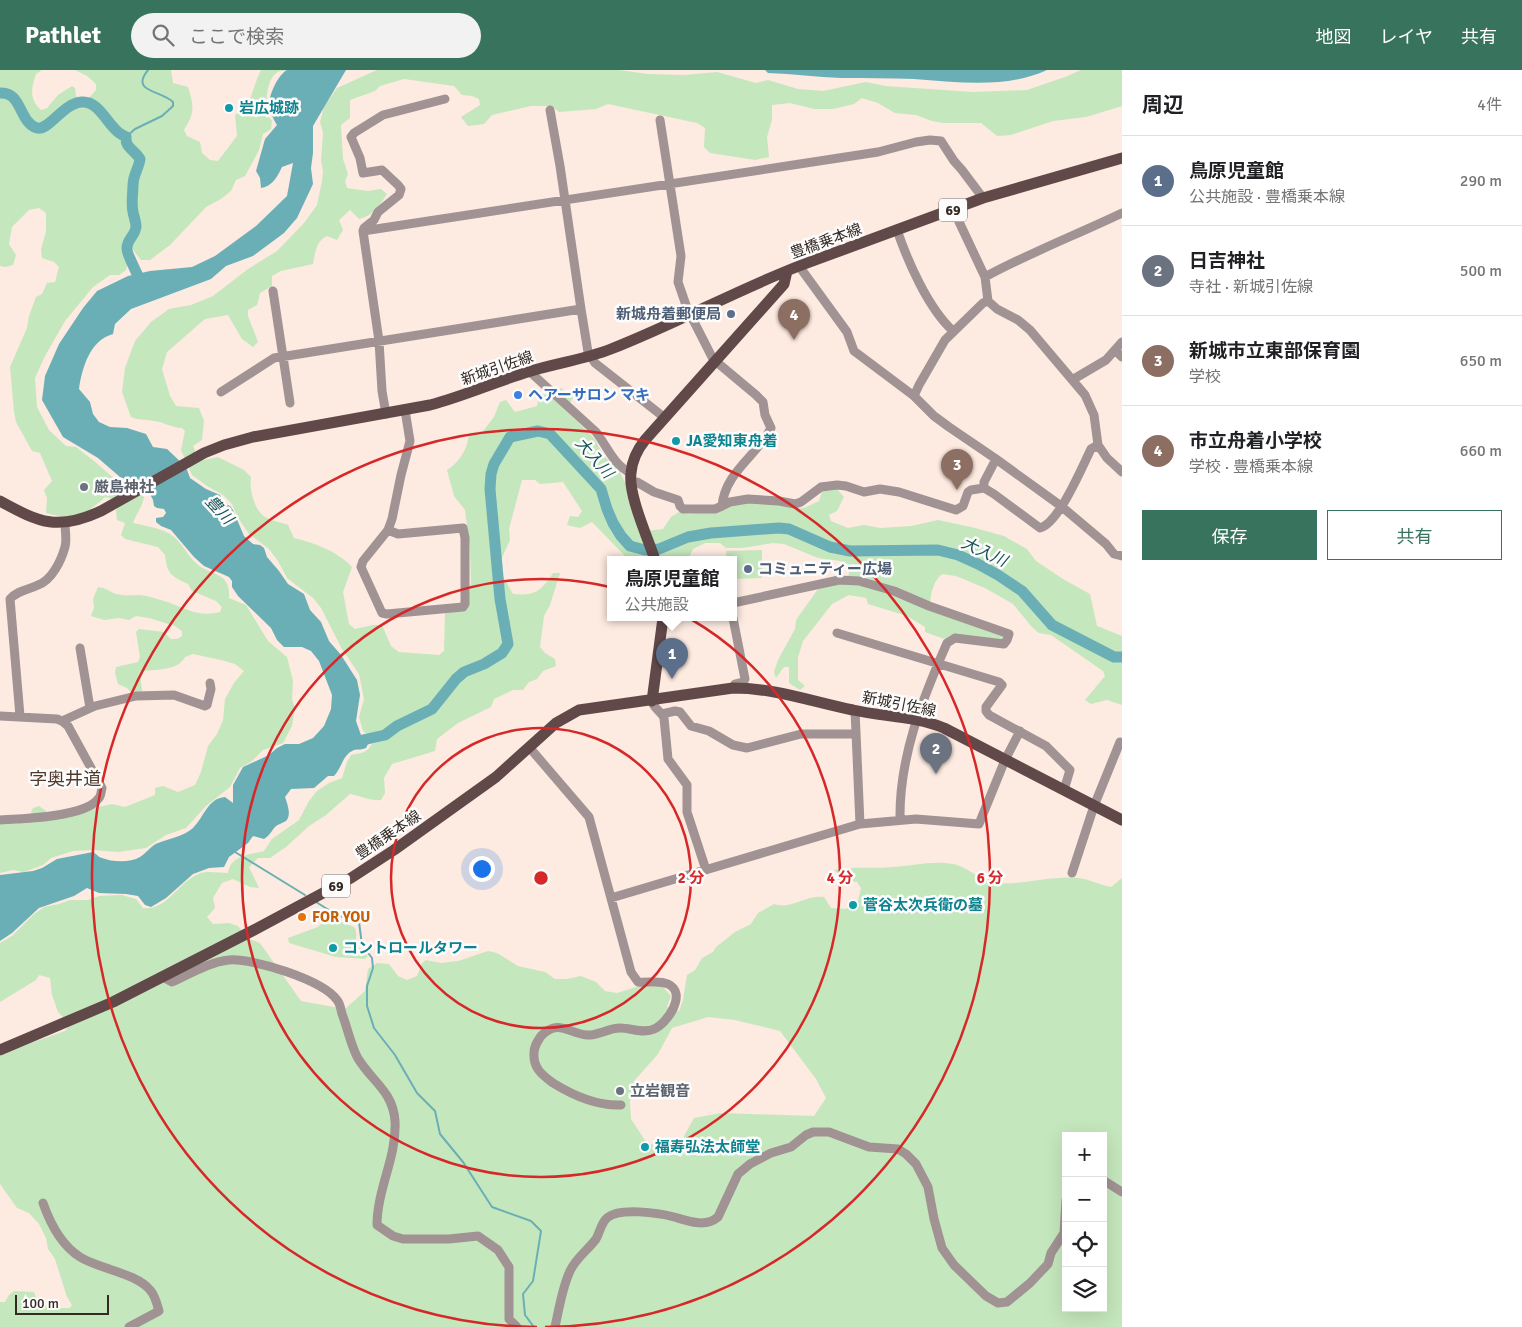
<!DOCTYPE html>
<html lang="ja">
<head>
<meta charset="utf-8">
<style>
	:root { --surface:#fff; --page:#f2f2f2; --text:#202124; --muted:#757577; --line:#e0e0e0; --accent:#38735d }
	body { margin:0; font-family:Signika,"Noto Sans JP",sans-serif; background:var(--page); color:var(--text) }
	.controls { position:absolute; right:15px; bottom:15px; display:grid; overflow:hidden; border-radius:0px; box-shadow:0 5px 20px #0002 }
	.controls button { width:45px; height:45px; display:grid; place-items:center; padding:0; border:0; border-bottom:1px solid var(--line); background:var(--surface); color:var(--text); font:25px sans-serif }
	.scale { position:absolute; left:15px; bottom:12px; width:94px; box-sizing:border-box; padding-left:5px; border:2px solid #342923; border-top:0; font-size:14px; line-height:18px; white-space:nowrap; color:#342923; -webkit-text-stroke:4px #fcfcfc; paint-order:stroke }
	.you { position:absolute; left:481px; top:798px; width:18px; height:18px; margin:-12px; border:4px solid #fff; border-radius:50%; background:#1a73e8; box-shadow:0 0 0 8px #1a73e833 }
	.badge { display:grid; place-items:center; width:32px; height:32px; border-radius:50%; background:var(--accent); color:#fff; font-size:16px; font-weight:700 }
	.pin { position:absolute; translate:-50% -41px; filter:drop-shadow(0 1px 2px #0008) }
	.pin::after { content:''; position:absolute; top:26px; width:18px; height:15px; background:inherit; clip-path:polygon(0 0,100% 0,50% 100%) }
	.popup { position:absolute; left:607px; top:486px; width:130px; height:65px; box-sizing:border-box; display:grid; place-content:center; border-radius:0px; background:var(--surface); filter:drop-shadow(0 1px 4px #0005); font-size:16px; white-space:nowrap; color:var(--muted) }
	.popup b { font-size:19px; color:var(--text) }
	.popup::after { content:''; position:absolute; left:50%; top:100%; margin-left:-10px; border:10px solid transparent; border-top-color:var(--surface) }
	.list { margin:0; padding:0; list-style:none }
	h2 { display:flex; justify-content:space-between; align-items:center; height:65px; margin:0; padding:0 20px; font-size:21px }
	h2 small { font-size:16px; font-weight:400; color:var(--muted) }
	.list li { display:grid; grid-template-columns:32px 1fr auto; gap:15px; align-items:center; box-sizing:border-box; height:90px; padding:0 20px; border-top:1px solid var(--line) }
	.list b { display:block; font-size:19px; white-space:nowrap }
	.list p { margin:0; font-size:16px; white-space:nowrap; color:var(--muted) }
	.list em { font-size:16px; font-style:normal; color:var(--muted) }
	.actions { display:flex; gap:10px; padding:15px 20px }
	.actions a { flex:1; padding:11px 0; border:1px solid var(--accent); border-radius:0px; text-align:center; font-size:18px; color:var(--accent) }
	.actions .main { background:var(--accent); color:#fff }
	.icon { flex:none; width:28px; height:28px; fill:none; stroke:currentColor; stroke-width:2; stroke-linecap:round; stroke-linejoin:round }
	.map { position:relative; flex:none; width:1122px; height:1257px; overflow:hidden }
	header { display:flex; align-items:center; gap:30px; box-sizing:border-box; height:70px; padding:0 25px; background:var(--accent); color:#fff }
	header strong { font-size:24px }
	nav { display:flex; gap:28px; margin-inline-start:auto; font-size:18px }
	.search { width:350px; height:45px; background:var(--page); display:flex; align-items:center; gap:12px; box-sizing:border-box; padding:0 18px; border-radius:28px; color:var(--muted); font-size:19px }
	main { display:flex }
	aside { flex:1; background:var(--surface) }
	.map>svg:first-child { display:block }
</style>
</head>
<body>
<header>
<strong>Pathlet</strong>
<div class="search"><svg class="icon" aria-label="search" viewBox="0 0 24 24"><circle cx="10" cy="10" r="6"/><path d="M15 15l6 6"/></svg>ここで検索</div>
<nav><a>地図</a><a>レイヤ</a><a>共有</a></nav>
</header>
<main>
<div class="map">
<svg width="1122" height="1257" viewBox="0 0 1122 1257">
	<rect width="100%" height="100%" fill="#fdeae0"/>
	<path fill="#c5e7bd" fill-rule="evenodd" d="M0,0H42L36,4C31,18 29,29 41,40L47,38L58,25L72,16L75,18L76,26L79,29L89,28L96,20V14L87,6L75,0H171L173,13L188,17C194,36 195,43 184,60L187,66L200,72L202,83L210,90L218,91L237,66L235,45L248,35L257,9L261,0H304C297,0 286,0 280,1C266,6 267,30 265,42L272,51L271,59L263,64L259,80L251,95L245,106L236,110L231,121L221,129L206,137L170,175L150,190H141L133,180L130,183L126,200L119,205H110L93,217L65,251L45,286L35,308L37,337L49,360L66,376L76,377L94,391L118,412C130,413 136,418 144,427C142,438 137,442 133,453C146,456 164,458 174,467C183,474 188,487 197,494C210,506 231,501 229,528L246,535L268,571L287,587L293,611L292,629L295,638L292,656L283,673L263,680L252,691L240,698L230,717L206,736L186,758L166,765L146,778L118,782L93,780L73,781L51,788L43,795L24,802L13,800L0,803V753L17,754L28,750L33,738L39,736L46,741L51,748L112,734L125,737L155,725V718L163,716L178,722L195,715L201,702L208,676L217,664L223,650L225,629L234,613L244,601L235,594L221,590L193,584L185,587C178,601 157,599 143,601L140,604L142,621L132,623L127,618L118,614L115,603L116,597L138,592L140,587L136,562L139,559L164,562L171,569H177L182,566V561L175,556L149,548L136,546L129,550L119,548L104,550L91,546L94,538L93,529L98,517C105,518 109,521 116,524C124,526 132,525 140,525C149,526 161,530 170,533C189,540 199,547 220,542L222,537L216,531L192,521L188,514C171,506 167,504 165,485L158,477L125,469L121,465L125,453L117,450L116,440L120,436L113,429L105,427C84,446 74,451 46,443L47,428L44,420L52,411L40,383L32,381L16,352L14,342L10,297L27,258L29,246L36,227L42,224L47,213L55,212L59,197L54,192L42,188L41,179L46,162V143L39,138L29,140L12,157L9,174L16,185L13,195L5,197L0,196Z
		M377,0H619L648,4L684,5L717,2L756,13L768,10L798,19L823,21L866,12L885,16L973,22L1027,20L1065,7L1081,0H1122V36L1086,47L1053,51L1011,65L997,66L981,53H943L932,51L916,45L895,43L878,33L862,28L854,34L833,39H814L790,33L772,35V50L767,67L769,87L755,90L736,87L710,83L704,77L705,58L697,53L608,34L596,39L559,42L552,36H531L492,45L484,54L468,56L461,47L480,35L479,29L472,26L462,25L454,16L404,9L380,16L375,21L350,30V48L341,55L343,89L348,104L345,111L347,118L368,121L381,119L387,124C379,136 373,146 359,149L350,140L339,150L343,160L337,170L327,166C316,171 315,183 313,194L281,201L272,206V216L260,223L257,235L248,240V246L258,272L253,277L242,269L228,245L205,249L167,282L162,299L170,326L176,336L199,338L204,351L202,370L193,376L199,391L218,387L244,400L251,407C249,419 254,440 265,447C271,451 281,452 288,455L294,468C315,473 337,481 352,497L343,522L349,554L355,559L373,555H382L391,576L399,582L439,585L444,581L445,543L460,541L468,535L471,511L470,479L465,440L454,426L447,400C460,392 468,378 469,363L483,361L494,347L500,332L506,330L515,342L537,336L539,325L549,324L561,318L574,326L566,340L594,368L604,386L618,399L625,412L640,462L663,459L671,447L679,442L689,444L711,441L745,431L804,438L819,431L822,421L836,418L844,427L837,441L829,445L831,451L848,458L864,455L880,458L911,456L938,450L971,457L1004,466L1027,479L1036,491L1063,509L1090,524L1097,556L1122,566V635L1107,630L1091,634L1085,630L1105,606L1103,601L1051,565L1039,563L1032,557L1013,534L985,518L956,506L942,504C932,512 929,529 931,541L1004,567L1002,571L950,566L944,569L925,562V557L907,546L868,534L866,528L849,525L832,534L803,571L798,587V610L805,616L800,620L789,613V597H784L776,608L774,602L778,590L795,559L796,550L818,519L845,512L849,504L848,494L840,491L818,488L784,474L773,473L742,478H726L720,473H705L693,479L688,490H629L592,452L580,458L567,455L570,446L578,447L582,441L563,412L540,414L535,410H522L509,459L510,470L500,492V501L513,524C536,526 541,521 553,503H560L550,535L544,546L540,577L545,583L555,589L556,596L543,601L537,609L529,612L523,620H513L494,629L491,637L458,653L437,669L435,681L392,694L384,708L385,723L381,730C370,731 361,726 350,724L326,745L309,756L286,777L270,788H258L249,797L259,818L250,817L233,809L222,813L213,828L215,838L207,847L213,854L229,853L238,856L249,869L260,873L301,931L345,939L365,921L368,899L377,893L389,894L398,906L407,910L417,906L422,893L426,890L441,893L458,891L488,881L497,883L518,896L545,902L555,909H567L581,906L596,912L605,921L617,923L639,916L663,917L671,926L667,937L679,941L683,930L687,905L695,900L702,888L713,882L716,877L735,862L751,854L758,843L774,834C792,840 804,825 824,827L831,838L846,839L858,831L861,818L857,812L847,811L834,800C854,796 872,799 892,797C911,796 933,790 953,794C971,798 978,811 998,813C1025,815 1052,805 1078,808C1089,809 1100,815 1111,817L1122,808V1257H0V1232H5L9,1225L14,1221L34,1222L37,1232L50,1238H70L72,1235L67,1227L55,1189L48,1179L46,1168L39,1154L29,1143L17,1138L0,1114V986L28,974L65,961L70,954L58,942L52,925L50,908L39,905L36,910L0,932V873L12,866L33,845L44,837L59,834L70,830H88L99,826L122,825L136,829L143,838C168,841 179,810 201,803C209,801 220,803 228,803C231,785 249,785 264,781L272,769L299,750L309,731L317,721L329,713L342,708L347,692L351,685C361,683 367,683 372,674L383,671L379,663L368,665L363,661L359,647L364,629L359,604L342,579L321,538L313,528L287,508L278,491L269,479L249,464L237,446L232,434L223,425L207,416L192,405L181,380L185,361L182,358C172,358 164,352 154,351C145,349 140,351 131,347L122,322L125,298L135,271L151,252L169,239L191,235L213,226L248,199L277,181L304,153L317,135L322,111L323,101L321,91L323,63L320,52L324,37L337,18ZM708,947L735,950L780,961L816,1009L826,1028L814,1046L721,1043L694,1048L684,1066V1080L681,1087L646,1072L631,1049L630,1032L634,1011L658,984L672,958ZM1066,1066H1103V1238H1066Z
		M762,480V508L733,509V490H727L726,481Z
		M329,847C334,849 354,856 355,858C357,862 356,871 356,875L368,886L365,889L336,887L289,873L288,868L318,857Z"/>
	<path fill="#6bafb6" d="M287,0H346L313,56V83L311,98L313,114L297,148L284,163L253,186L226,196L211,209L131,239L115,254L113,264C90,270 82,298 79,319L90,332L93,344L99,352L110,357L127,358L146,364L153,377L167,379L186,397L190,408L206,419L220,425L225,434L230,436L233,440L244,466L253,474L260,475L264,478L267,487L279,501L288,514L304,524L310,540L321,552L329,571L341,585L357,610L360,625L356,651L361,665L367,667L369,672L366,678C362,680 358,679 354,680C342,685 342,698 334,706H328L314,718L291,719L285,727C287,733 292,745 286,751C283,753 278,754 275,757C271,762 269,766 264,769L253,766L248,773L229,787L224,797L209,798L193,804L166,828L151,837L145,835L138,826L126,824L99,823L87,818L74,826L39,838L12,863L0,871V805L33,801L42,798L57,789L93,782C97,784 98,787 102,788C112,792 130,793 140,787C147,783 150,776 158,773C169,769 184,766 193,758C204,747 208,728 225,727L233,733V715L243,697L269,685L277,678L285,674H299L313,668L324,656L331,639L332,625L319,591L311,581L302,577H284L277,570L271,558L238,526L232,517V511L229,507L204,496L194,487L171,460L161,456L156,452V448L163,447L166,443L164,439L157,438L154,436L153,430L148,420L120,407L98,388L63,367L42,330L45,306L59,274L83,238L97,221L128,206L150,201L192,197L215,186L256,156L287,126L293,93L282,97C277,107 273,116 261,118L260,108L256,101L265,69L277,55C274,50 269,41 269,36C269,24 278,5 287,0Z
		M765,0H1047C1006,19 958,12 914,9C890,8 866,8 841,8C817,7 793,4 768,3Z"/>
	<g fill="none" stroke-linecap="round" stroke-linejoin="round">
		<path stroke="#6bafb6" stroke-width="2" d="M126,67L135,59L162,46L173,36V32C160,20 130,22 148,0
			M235,782L305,825
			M316,832L337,845L359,852L362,875L372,888L373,898L367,916V936L374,958L395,985L417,1023L435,1041L440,1064L463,1092L492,1137L531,1151L541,1161L533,1211L523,1224L525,1245L534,1257"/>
		<path stroke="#6bafb6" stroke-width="11" d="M0,23C22,21 19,53 37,58C49,61 63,33 82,32C97,31 105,49 114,58C117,62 122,65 126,67C125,78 135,80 140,89C139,98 133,105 133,115C133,123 131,134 133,142C134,147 136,152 136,157C135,166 127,169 127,178C126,183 140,209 143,217
			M354,672L385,665L397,656L432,639L456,609L464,602L484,594L502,583L508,574L500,529L490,419L491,404L494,394L510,367L538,361L550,364L601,419L607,439L613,453L621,466L630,476L645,480L659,479L688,467L711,463L779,458L789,459L830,477L850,481L938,480L958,485L978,494L998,505L1022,521L1052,555L1114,587H1122"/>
		<path stroke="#a19293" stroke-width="9" d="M550,40L560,96L581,239
			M953,139L985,207L988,231L997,239L1018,250L1030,260L1085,325L1094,345L1098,375L1107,388L1122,402
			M897,160C908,192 928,238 953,261
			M363,161L878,82L916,72L930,70L941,71L954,91L962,100L983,128
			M799,196L847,262L854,281L914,326L934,346L949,357L996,389L984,412V418
			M985,207C1029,183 1076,165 1122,143
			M273,221L290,333
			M1115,280L1122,287
			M529,301L596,362C607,376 614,396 631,403
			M1072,310L1106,290L1122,272
			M221,322L274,288L581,239L588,282L595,293L665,348
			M914,326L919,315L945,270L983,233L988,231
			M386,344L382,321L379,271L363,161L364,158L374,150L378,142L399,125L401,119L398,115L382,100L363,103L360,88L351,67L354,63L383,45L445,29
			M996,389L1061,436L1106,474L1114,484L1122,486
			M631,412H637L654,422L678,430L680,436L683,439H715L722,436C725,402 757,386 771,358L765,345L763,332L756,325L713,289L687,238L678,212L681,186L660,50
			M722,436L730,432L748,429L779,431L795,434L801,432L821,417L837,415L846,416L864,422L880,419L899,422L956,440L963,436L968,422L971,420L984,418L994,424L1040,458C1059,453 1082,397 1091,379L1098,375
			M388,460L398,464L463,458L465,468V534L463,537L387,544L382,543L361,497L363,491L388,460L392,449L401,405L410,371L405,340
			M733,533L839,510L859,511L894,521L929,536L1009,564L1007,570L1004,574L955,568L947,573C922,630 899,687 900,750
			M733,548L745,609L743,612L735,614L733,618
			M837,563L999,612L1002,615L986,637V641L989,645L1046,676L1070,700L1064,720
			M80,578L90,638
			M652,631C653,638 661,641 664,648L668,689L687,715V742L706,800
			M855,640L860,754
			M662,644L675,641L680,642L691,656L709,661L733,675L747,678L801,664H855
			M0,646L57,649L62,651L68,656L102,718C101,722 101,727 98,729C85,747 22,749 0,750
			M20,646L10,529C18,520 28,520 38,515C52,510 61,491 65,477C67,470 65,461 65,453
			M62,651L95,636L136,626L174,625L205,636L207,635L211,619L210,613
			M529,677L589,747L631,902L638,912C648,913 659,910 668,914C688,923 667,954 654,959C644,964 631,958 620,958C608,958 598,966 587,965C569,964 559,948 541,966C537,972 534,976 534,983C533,998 542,1005 553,1013C574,1026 597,1036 621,1035
			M1072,803L1094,736L1120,672
			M611,828L860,754L916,749L979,754L1005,690L1020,661
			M163,907L172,912C190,904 209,892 229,890C253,888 323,910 337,930C340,933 341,940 342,944C347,956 352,980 359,990C373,1012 393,1022 395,1051C397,1087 377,1119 377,1155L393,1166L403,1169H449L478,1166L498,1180L509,1197V1249L517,1257
			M1103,1110L1122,1122
			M43,1133C50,1153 61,1175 80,1187C99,1199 136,1203 150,1220C155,1225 157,1234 159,1241L129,1257
			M555,1257C559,1239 562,1218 570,1201C576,1188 588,1180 596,1169C600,1162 601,1153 607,1148C619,1137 659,1143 674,1147C688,1151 705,1158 718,1147L738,1104L750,1094L771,1083L791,1077L806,1065L813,1062H829L869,1077L898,1079L906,1084L916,1094L928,1117L934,1149L942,1178L954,1195L986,1226L998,1233L1007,1232L1030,1213L1048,1194L1051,1183L1064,1163L1066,1130"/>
		<path stroke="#614849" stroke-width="11" d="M0,431C40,453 58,461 101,441L204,383L224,375L253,367L430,335C464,326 497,311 531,301C557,293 586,289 611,279C675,254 735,221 799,196L983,128L1122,88
			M655,490C648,468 628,425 631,403C632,390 637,380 645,370L784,214L787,201
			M652,631L663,548
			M0,980L113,932L254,860L351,808L394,780L496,707L556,653L579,640L733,618C775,618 813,632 853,640C884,647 915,646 944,658L1122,750"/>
	</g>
	<g fill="none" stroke="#d62828" stroke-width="2.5">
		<circle cx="541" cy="808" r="150"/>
		<circle cx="541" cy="808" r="299"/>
		<path d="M537 1257A449 449 0 1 1 545 1257"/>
	</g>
	<g fill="#0f9aa8" stroke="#fcfcfc" stroke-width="2">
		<circle cx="229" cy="38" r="5"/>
		<circle cx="676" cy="371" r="5"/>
		<circle cx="853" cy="835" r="5"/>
		<circle cx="333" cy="878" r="5"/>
		<circle cx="645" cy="1077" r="5"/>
	</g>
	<g fill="#5c6f8a" stroke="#fcfcfc" stroke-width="2">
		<circle cx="731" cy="244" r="5"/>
		<circle cx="748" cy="499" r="5"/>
	</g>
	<circle fill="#3f7fe0" stroke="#fcfcfc" stroke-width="2" cx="518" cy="325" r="5"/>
	<g fill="#6b7280" stroke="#fcfcfc" stroke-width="2">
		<circle cx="84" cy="417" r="5"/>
		<circle cx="620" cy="1021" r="5"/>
	</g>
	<circle fill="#e8710a" stroke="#fcfcfc" stroke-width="2" cx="302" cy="847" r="5"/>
	<g text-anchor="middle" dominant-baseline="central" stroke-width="5" stroke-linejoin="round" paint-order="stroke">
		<g fill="#fcfcfc" stroke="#706864" stroke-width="1">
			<rect x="939" y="128.5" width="28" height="23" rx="4"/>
			<rect x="322" y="804.5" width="28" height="23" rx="4"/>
		</g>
		<g font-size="14" font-weight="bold" fill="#342923">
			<text x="953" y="140">69</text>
			<text x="336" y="816">69</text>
		</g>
		<g font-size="15" font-weight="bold" fill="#0d838f" stroke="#fcfcfc" text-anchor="start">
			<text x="239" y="38">岩広城跡</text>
			<text x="686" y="371">JA愛知東舟着</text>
			<text x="863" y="835">菅谷太次兵衛の墓</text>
			<text x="343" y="878">コントロールタワー</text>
			<text x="655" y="1077">福寿弘法太師堂</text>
		</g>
		<g font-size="15" fill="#342923" stroke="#fcfcfc">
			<text transform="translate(826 171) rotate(-20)">豊橋乗本線</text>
			<text transform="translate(497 298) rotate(-19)">新城引佐線</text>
			<text transform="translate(899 634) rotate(11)">新城引佐線</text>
			<text transform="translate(388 765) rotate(-34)">豊橋乗本線</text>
		</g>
		<g font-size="15" font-weight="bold" fill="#4e5e75" stroke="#fcfcfc" text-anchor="end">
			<text x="721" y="244">新城舟着郵便局</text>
			<text x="758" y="499" text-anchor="start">コミュニティー広場</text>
		</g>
		<g font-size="15" font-weight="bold" fill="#366cbe" stroke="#fcfcfc" text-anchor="start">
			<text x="528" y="325">ヘアーサロン マキ</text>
		</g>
		<g font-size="15" font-weight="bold" fill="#5b616d" stroke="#fcfcfc" text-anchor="start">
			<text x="94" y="417">厳島神社</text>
			<text x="630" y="1021">立岩観音</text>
		</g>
		<g font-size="15" font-weight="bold" fill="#c56008" stroke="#fcfcfc" text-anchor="start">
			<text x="312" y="847">FOR YOU</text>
		</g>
		<g font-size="16" font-style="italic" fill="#175258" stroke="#fcfcfc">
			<text transform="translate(594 388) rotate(49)">大入川</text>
			<text transform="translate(219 440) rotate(47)">豊川</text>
			<text transform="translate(984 482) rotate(25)">大入川</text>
		</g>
		<g font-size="18" fill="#513a2c" stroke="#fcfcfc">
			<text x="65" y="709">字奥井道</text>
		</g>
	</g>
	<circle cx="541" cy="808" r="8" fill="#d62828" stroke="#fcfcfc" stroke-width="2.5"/>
	<g font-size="15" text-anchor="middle" font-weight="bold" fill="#d62828" stroke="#fcfcfc" stroke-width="5" stroke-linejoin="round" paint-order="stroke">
		<text x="691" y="813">2 分</text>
		<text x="840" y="813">4 分</text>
		<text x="990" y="813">6 分</text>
	</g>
</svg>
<div class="controls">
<button>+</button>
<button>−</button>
<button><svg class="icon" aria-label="locate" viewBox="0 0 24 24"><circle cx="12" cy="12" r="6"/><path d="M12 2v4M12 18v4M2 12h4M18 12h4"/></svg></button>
<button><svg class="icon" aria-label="layers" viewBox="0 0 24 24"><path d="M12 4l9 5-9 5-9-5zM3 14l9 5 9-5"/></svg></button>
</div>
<div class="scale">100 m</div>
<div class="you"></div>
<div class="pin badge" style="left:672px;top:609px;background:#5c6f8a">1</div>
<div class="popup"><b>鳥原児童館</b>公共施設</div>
<div class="pin badge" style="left:936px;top:704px;background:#6b7280">2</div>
<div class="pin badge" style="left:957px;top:420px;background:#8d6e63">3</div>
<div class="pin badge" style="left:794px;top:270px;background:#8d6e63">4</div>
</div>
<aside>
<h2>周辺<small>4件</small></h2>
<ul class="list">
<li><span class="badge" style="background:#5c6f8a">1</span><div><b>鳥原児童館</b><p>公共施設 · 豊橋乗本線</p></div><em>290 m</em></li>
<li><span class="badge" style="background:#6b7280">2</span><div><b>日吉神社</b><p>寺社 · 新城引佐線</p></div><em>500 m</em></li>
<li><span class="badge" style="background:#8d6e63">3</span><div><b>新城市立東部保育園</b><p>学校</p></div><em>650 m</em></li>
<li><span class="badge" style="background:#8d6e63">4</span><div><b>市立舟着小学校</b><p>学校 · 豊橋乗本線</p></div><em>660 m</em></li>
</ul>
<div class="actions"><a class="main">保存</a><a>共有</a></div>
</aside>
</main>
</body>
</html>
